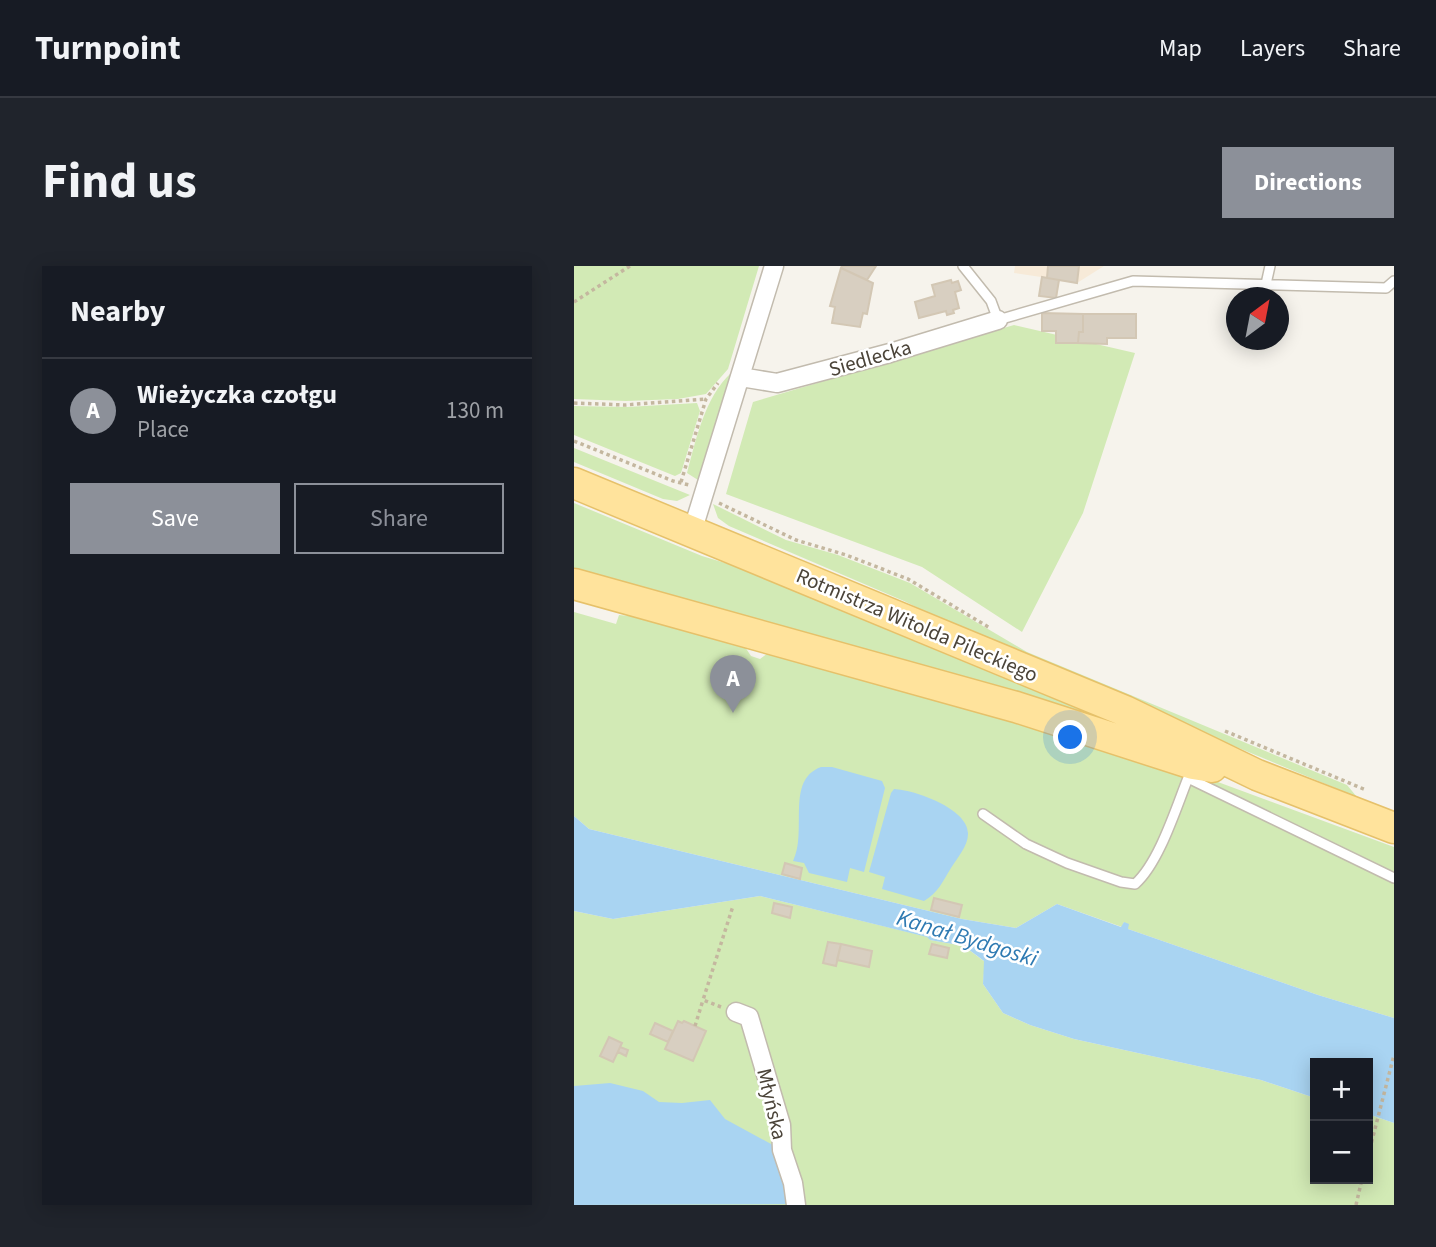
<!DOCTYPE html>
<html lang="en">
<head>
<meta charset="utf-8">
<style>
	:root { --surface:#171b24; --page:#20242c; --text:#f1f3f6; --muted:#9ea1a6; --line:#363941; --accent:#8c9099 }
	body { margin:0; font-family:"Source Sans 3",sans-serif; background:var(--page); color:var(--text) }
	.controls { position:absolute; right:21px; bottom:21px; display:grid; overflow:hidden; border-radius:0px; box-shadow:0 4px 18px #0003 }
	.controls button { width:63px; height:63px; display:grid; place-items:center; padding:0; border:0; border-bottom:2px solid var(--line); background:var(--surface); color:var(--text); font:35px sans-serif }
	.compass { position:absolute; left:652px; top:21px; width:63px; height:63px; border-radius:50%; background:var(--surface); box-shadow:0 4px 18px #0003; rotate:32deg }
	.you { position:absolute; left:497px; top:472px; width:24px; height:24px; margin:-18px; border:5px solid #fff; border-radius:50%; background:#1a73e8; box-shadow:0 0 0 10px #1a73e833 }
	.badge { display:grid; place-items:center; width:46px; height:46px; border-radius:50%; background:var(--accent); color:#fff; font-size:23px; font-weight:700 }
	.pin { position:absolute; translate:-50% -58px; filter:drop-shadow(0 2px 4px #0008) }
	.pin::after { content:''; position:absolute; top:37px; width:24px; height:21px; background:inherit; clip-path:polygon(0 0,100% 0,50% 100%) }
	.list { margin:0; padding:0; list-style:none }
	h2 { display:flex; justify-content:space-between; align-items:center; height:91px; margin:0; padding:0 28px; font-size:30px }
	h2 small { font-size:23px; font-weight:400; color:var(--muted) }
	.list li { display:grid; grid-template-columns:46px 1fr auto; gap:21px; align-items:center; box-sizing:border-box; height:105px; padding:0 28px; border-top:2px solid var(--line) }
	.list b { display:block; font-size:26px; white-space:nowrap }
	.list p { margin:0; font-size:23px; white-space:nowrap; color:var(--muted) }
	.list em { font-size:23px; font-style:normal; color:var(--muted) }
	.actions { display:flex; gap:14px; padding:21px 28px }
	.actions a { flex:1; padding:16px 0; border:2px solid var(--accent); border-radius:0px; text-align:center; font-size:24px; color:var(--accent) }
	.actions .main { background:var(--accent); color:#fff }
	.map { position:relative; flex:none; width:820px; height:939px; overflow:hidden; border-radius:0px }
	header { display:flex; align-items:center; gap:42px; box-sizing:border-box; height:98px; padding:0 35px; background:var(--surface); border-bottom:2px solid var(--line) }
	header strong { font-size:33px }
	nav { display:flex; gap:38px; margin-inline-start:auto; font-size:24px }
	.intro { display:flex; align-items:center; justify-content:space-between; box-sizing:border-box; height:168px; padding:0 42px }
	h1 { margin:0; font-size:49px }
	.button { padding:18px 32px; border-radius:0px; background:var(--accent); color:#fff; font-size:24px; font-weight:700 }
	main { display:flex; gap:42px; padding:0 42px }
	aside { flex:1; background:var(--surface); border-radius:0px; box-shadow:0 4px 18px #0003 }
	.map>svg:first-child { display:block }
</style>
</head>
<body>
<header>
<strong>Turnpoint</strong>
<nav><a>Map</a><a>Layers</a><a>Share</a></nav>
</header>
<div class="intro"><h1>Find us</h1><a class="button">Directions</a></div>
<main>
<aside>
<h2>Nearby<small></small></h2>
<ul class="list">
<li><span class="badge">A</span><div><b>Wieżyczka czołgu</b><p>Place</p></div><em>130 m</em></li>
</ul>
<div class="actions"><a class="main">Save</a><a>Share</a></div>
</aside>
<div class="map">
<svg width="820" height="939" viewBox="0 0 820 939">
	<rect width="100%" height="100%" fill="#f6f3ec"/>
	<path fill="#f7ead8" d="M441,0H530L503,17L485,15L483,33L465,30L467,11L440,7Z"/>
	<path fill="#d2eab5" d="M0,0H185L154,103L132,128L104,133L52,135L0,133Z
		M440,59L561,87L509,247L448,366L348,301L152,228L179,136Z
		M157,107L124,214L113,207C122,173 131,131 157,107Z
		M123,137L126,145L107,207L101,210L0,169V140L53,141Z
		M0,182L116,229L103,235L89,233L0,196Z
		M0,237L128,290L191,309L609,480L0,306Z
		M139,238L212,274L264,289L336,317L453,386L773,519L783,531L435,387L330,335L155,260L144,252Z
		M0,346L42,358L45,349L85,353L169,378L177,390L186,393L194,387L560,485L820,581V752L744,729L554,663L550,656L548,661L483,638L442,662L388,653L15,563L0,550Z
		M186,630L354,671L356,674L390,680L411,696L409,718L429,747L456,759L500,773L687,814L741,832V913H794V848L820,857V939H0V645L39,653Z"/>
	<path fill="#a9d4f2" d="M247,501H258L308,515L311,522L290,606L276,602L273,616L235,607L230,597L219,595C234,566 211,514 247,501Z
		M320,523C341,524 395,543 394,568C394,580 383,592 377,602C369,615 364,627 350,635L308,623L311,611L295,606L317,527Z
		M0,550L15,563L388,653L442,662L483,638L547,661L550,656L555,658L554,663L744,729L820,752V857L794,848V797H741V832L687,814L500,773L456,759L429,747L409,718L410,695L390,680L356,674L353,671L186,630L39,653L0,645Z
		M36,817L69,825L85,836L108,837L136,834L151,853L208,884L222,938L0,939V820Z"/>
	<path fill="#d8cfc1" stroke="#d3c7b4" stroke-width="2" d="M268,0H302L293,14L267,2Z
		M474,0H505L503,17L473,12Z
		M267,2L299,17L293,48L289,47L286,61L258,57L261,41L256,40Z
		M468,11L485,14L482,32L465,30Z
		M377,14L378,17L384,15L387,24L381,26L385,42L379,44L380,47L373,49L372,45L345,52L341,36L361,30L358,19Z
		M468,47L509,48V66H505L504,77H482V65H468Z
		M509,48H562V72H533V78L504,77L505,66H509Z
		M211,597L228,602L226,613L208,608Z
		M360,632L388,639L385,651L357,644Z
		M200,637L218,641L216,652L198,647Z
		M254,676L267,678L262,700L249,697Z
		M267,678L298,685L295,701L263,694Z
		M358,678L375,682L373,692L355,688Z
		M104,755L108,757L110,755L132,765L119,795L91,783Z
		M81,757L99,765L94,776L76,768Z
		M35,771L48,777L39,796L26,790Z
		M46,781L54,784L52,790L44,786Z"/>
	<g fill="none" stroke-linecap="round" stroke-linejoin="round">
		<g stroke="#c2bbae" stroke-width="12">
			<path id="lane" d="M389,0L417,35L424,54L559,15L812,22L820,15
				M692,18L696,0
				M615,510L614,512L820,612
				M409,548L452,578L493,597L547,616L561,618C585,597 602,542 614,512"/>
		</g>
		<g stroke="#c2bbae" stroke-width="21">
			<path id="street" d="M167,111L203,117L316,87L424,54
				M118,266L200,0
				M162,746L175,751L207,859L208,884L219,917L222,939"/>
		</g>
		<g stroke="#e6c16a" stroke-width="33">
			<path id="primary" d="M0,217L551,445L683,509L820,562
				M0,318L442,441L619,498L638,501"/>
		</g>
		<path stroke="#c4b79f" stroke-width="3.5" stroke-dasharray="3.5 3.5" stroke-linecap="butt" d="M0,36L56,0
			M0,137L51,139L131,133
			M0,175L99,215L115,219
			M107,216L132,133L144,117
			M145,237L222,274L272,289L334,313L416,362
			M651,465L792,524
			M147,741L129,734L159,640
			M121,760L129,734
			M794,890L820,789
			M782,939L788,913"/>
		<use href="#lane" stroke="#fff" stroke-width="9"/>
		<use href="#street" stroke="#fff" stroke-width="18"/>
		<use href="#primary" stroke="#ffe39c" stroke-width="30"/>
	</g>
	<g text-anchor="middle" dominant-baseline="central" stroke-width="5" stroke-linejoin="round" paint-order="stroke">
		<g font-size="21" fill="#4b4439" stroke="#fff">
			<text transform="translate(296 92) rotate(-16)">Siedlecka</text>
			<text transform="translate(343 359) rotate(23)">Rotmistrza Witolda Pileckiego</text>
			<text transform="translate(198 838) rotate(77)">Młyńska</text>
		</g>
		<g font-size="23" font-style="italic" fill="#2e7ab2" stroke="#fff">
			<text transform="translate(393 672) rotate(17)">Kanał Bydgoski</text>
		</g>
	</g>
</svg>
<div class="controls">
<button>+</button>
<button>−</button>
</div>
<svg class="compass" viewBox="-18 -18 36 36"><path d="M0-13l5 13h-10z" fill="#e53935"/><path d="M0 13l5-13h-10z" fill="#9ea1a6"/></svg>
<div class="you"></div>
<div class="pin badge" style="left:159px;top:447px">A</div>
</div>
</main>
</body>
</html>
